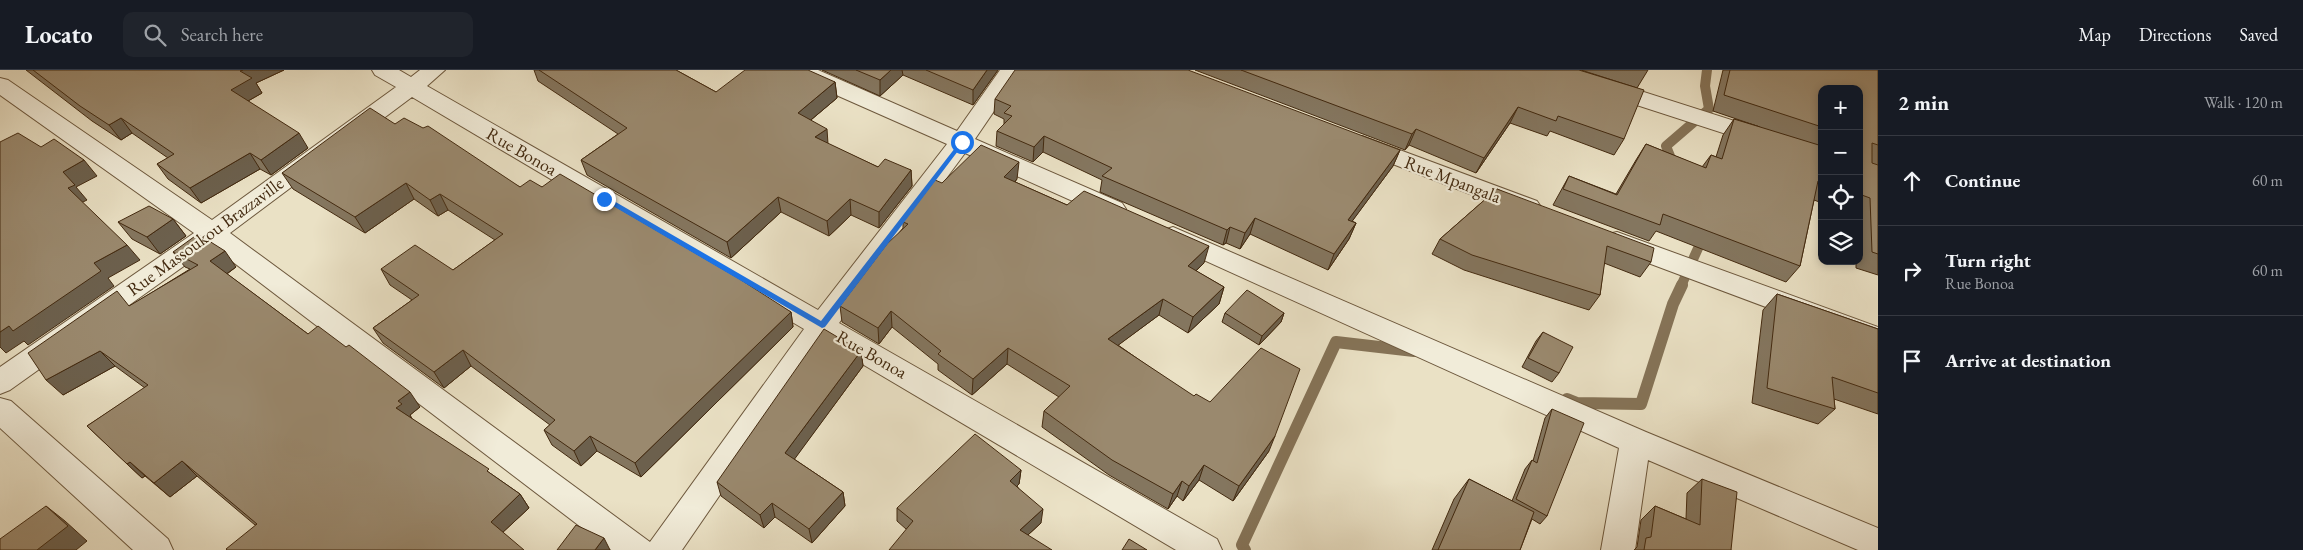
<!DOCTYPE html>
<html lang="en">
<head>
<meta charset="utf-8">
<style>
	:root { --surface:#171b24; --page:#20242c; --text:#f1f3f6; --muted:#9ea1a6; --line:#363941 }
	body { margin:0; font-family:"EB Garamond",serif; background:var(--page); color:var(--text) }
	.controls { position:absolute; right:15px; top:15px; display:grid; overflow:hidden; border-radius:10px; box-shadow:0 2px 8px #0003 }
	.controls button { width:45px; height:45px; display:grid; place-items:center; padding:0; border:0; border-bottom:1px solid var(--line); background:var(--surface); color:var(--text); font:25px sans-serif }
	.stop { position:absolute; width:15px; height:15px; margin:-11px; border:4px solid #1a73e8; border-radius:50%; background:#fff }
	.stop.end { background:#1a73e8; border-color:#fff; box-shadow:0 1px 5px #0008 }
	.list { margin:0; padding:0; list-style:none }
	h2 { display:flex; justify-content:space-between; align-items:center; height:65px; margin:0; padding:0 20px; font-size:21px }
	h2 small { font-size:16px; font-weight:400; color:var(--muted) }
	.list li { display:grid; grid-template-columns:32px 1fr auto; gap:15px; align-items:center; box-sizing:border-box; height:90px; padding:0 20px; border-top:1px solid var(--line) }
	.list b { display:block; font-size:19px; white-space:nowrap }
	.list p { margin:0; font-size:16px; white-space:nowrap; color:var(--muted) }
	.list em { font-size:16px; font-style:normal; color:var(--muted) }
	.icon { flex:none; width:28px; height:28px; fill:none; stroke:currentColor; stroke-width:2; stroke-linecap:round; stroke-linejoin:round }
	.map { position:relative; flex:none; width:1878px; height:480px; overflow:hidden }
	header { display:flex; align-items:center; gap:30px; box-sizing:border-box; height:70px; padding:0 25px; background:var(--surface); border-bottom:1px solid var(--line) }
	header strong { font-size:24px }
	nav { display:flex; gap:28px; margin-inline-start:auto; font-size:18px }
	.search { width:350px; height:45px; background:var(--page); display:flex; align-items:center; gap:12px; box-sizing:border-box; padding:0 18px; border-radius:10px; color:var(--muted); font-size:19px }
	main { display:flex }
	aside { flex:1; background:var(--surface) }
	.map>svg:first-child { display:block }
</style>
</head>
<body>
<header>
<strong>Locato</strong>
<div class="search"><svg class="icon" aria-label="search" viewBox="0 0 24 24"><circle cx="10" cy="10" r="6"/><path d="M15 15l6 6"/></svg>Search here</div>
<nav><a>Map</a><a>Directions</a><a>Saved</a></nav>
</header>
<main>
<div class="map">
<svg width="1878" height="480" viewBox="0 0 1878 480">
	<rect width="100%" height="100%" fill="#eae1c5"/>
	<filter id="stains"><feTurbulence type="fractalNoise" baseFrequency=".004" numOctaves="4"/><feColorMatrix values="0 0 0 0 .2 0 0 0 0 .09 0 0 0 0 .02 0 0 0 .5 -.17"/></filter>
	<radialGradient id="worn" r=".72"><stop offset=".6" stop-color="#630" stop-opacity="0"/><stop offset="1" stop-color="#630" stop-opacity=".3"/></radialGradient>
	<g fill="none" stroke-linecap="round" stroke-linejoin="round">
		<path stroke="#857357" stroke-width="10" d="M1674,96L1666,76L1709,39L1705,16L1707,0
			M1681,216L1704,165"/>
		<path stroke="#857357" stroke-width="12" d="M1567,329L1577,333L1641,334L1673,234L1682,215
			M1245,480L1242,475L1336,272L1414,281"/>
		<g stroke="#6d583d" stroke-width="2">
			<path id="minor" d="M372,0H399L411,7L420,0H445L427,16L818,240L947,74L791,5L788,0H818L957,61L1000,0H1022L975,69L1122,133L1126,139L1122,145L1113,148L1104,145L965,83L839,253L1217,469L1222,480H1176L825,272L682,480H611L212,176L10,320L0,324V297L194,163L0,25V8L8,10L212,150L396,17L375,5ZM412,27L804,259L650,472L230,163Z
				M1541,0H1575L1822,79V95L1544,5Z
				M1362,66L1537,131L1541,137L1537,143L1528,146L1519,143L1354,79L1350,74L1354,69Z
				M1173,157L1646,362L1878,458V480H1858L1648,390L1635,480H1601L1619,378L1164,172L1160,166L1164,160Z
				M1617,162L1878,257V279L1608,178L1604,171L1608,164Z
				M0,328L11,331L168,469L173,480H133L0,358Z"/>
		</g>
		<use href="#minor" fill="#f1ecd9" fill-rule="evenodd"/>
	</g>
	<path fill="#84765f" stroke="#432a10" d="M26,0H284L256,13L262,23L248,31L308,78L271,105L260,99L201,133L168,109L157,94L168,88L132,63L121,70L92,51Z
		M534,0H676L716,22L835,12L837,28L811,50L828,74L878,97L911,100L912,116L879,158L851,145L829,166L781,142L731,188L587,105L581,90L618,64L538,11Z
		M822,0H998L973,35L903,5L880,26Z
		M1195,0H1579L1624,69L1614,85L1550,61L1547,66L1510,53L1476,103L1409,75L1405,80Z
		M1581,0H1648L1637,18Z
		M1723,0H1878V205L1856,198V191H1859V19H1822V133L1814,130L1800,196L1786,212L1656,161L1649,171L1553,135L1569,106L1616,124L1636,90L1646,74L1702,97L1711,85L1716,87L1723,65L1734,49L1760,57L1713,41Z
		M995,29L1400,80L1393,96L1352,151L1356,153L1349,169L1328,200L1250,164L1240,179L1226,173L1223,175L1100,122L1102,110L1043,82L1033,92L996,76L997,61L1004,55V49L994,44Z
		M395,54L520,117H542L791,242L793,257L641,407L597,381L581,396L552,375L544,360L550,355L471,296L444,318L383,273L373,258L412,230L390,215L381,199L453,200L495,170L448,140L438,146L414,129L365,163L293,119L282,103Z
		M1017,109L1015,112L1067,135L1204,193L1196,201L1224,217L1219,234L1188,263L1159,245L1118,275L1269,381L1233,431L1199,410L1183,431L1177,426L1168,439L1109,405L1042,357L1044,341L1059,327L1007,294L972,325L938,300V294L892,257L879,274L842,252L840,236L903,158V152L942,113Z
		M1497,119L1651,192L1640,207L1604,193L1600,225L1589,240L1464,200L1432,184L1440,169Z
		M173,149L186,166L160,184L132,169L118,152Z
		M173,182L236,197L227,204L308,264L420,337L410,345L412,349L520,424L529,438L503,462L255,455L197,406L170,427L145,406L142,408L87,356L145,318L115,296L63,325L130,236L190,199L185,197Z
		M1777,224L1878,259V344L1834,329L1835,339L1818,354L1752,333L1763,240Z
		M1225,243H1284L1281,252L1259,275L1222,252Z
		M1543,262L1559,303L1552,312L1522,297L1536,271Z
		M861,281L863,296L794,389L843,422L845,436L812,473L775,447L764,458L721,426L717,412Z
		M1552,339L1547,446L1540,454L1532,449L1520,480H1432L1454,429L1469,409L1512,431L1525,399L1532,390L1533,391L1545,348Z
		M1021,400L1019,414L1017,416L1041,453L1028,465L906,459L897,451V438Z
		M1702,409L1731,480H1634L1637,477L1641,450L1655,436L1686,449L1687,423Z"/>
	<path fill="#6c604d" stroke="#432a10" d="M243,0H284L256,13L262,23L241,35L231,20L240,1Z
		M891,0H902L903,5L880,26V10Z
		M987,0H998L973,35V20Z
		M835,12L837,28L800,59L798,43Z
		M1518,37L1510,53L1476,103L1484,88Z
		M121,48L132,63L121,70L109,55Z
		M827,59L828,74L815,67Z
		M1416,59L1409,75L1405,80L1412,64Z
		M299,63L308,78L271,105L261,90Z
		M1044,66L1043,82L1033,92L1034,77Z
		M1400,80L1393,96L1342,165L1348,150Z
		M250,83L260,99L201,133L190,118Z
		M84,90L97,106L76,117L87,130L81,133L68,118L63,102Z
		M1019,92L1017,109L1003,124L1004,107Z
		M911,100L912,116L879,158V142Z
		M406,113L414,129L365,163L355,147Z
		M440,124L448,140L438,146L430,130Z
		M778,127L781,142L731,188L727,172Z
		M850,129L851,145L829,166L827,151Z
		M1255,148L1250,164L1240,179L1245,163Z
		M173,149L186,166L160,184L147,167Z
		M1356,153L1349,169L1328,200L1334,184Z
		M1230,157L1226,173L1223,175L1227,160Z
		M127,175L140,190L108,208L114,216L28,275L24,271L6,283L0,277V262L9,256L94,193Z
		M1209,176L1204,193L1183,213L1188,196Z
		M225,181L236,197L222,207L210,191Z
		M1224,217L1219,234L1188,263L1193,247Z
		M1163,229L1159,245L1105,285L1108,269Z
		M891,241L892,257L879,274L878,258Z
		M791,242L793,257L641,407L635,393Z
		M1284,243L1281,252L1259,275L1262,266Z
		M1008,278L1007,294L972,325L973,309Z
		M463,280L471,296L444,318L434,302Z
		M100,281L115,296L63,325L46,310Z
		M861,281L863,296L788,398L785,383Z
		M410,322L420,337L410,345L412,349L396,338L398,331Z
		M590,366L597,381L581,396L574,381Z
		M1275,366L1269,381L1233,431L1239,416Z
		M182,391L197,406L170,427L154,413Z
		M130,392L145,406L142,408L127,394Z
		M1204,395L1199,410L1183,431L1189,416Z
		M1021,400L1019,414L1008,425L1010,411Z
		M1182,411L1177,426L1168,439L1173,424Z
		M843,422L845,436L812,473L809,459Z
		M520,424L529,438L500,465L491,452Z
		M772,433L775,447L764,458L760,445Z
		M46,436L65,451L87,471L76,480H37Z
		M1043,439L1041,453L1018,474L1020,460Z
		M604,468L610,480H595Z"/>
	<path fill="#9a896e" stroke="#432a10" d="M33,0H243L240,1L252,8L231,20L299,63L261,90L250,83L190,118L157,94L174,84L121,48L109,55L80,36Z
		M539,0H676L716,22L745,0H808L835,12L798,43L827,59L815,67L878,97L885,89L911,100L879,142L850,129L827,151L778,127L727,172L581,90L627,58Z
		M856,0H891L880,10Z
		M926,0H987L973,20Z
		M1015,0H1188L1400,80L1348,150L1356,153L1334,184L1255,148L1245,163L1230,157L1227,160L1102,106L1112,98L1044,66L1034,77L997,61L1012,46L1004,43L1011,36L995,29Z
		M1241,0H1579L1644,20L1624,69L1558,46L1556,51L1518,37L1484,88L1416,59L1412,64Z
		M1730,0H1878V75L1872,73V93L1878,95V184L1872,182L1870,128L1859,124V19H1822V57L1724,25Z
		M370,38L395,54L404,48L423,58L428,56L520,117L530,110L542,117L560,104L738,208L791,242L635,393L590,366L574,381L544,360L555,350L463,280L434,302L373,258L419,225L381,199L415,175L453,200L503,164L440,124L430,130L406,113L355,147L282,103Z
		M1734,49L1822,76V112L1818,111L1800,196L1663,144L1660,155L1563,119L1569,106L1617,125L1646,74L1706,98L1711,85L1722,89Z
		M18,63L41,77L54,69L84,90L63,102L75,115L68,118L127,175L94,193L101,201L13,261L9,256L0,262V72Z
		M981,75L1019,92L1004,107L1067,135L1084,121L1209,176L1188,196L1224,217L1193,247L1163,229L1108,269L1194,326L1196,324L1210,332L1261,278L1300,299L1275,366L1239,416L1204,395L1189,416L1182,411L1173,424L1112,390L1044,341L1070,316L1008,278L973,309L938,284L941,281L891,241L878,258L840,236L887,174L908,154L903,152L935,110L942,113Z
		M1497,119L1654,178L1651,192L1607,176L1600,225L1472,185L1440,169Z
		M149,136L173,149L147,167L118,152Z
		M198,164L225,181L210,191L308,264L318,256L346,277L349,275L410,322L398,331L402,334L396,338L489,399L487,401L520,424L491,452L524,480H227L226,479L257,454L182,391L154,413L130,392L127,394L87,356L148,315L100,281L46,310L28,283L117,221L129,236L198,195L173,182Z
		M1247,220L1284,243L1262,266L1225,243Z
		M1777,224L1878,259V323L1832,307L1835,339L1767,318Z
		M824,259L861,281L785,383L843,422L809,459L772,433L760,445L717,412Z
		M1543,262L1573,277L1559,303L1528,288Z
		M1552,339L1584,353L1547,446L1516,429L1532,390L1537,393Z
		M975,364L1021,400L1010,411L1043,439L1020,460L1052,480H889L913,451L897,438Z
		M1469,409L1534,442L1520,480H1438Z
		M1702,409L1737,422L1731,480H1644L1646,468L1651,467L1655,436L1700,455Z
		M46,436L68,456L37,480H0V469Z
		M576,455L604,468L595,480H557Z
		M1129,469L1147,480H1122Z"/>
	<path fill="#1a73e8" d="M962,69L965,72L964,73L825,257L822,258L601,129L607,127L821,251Z"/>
	<g text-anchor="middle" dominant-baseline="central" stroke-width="4.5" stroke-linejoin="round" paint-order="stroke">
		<g font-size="18" fill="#432a10" stroke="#f1ecd9">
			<text transform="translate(522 81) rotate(30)">Rue Bonoa</text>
			<text transform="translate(1453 109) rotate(21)">Rue Mpangala</text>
			<text transform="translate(205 166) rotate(-36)">Rue Massoukou Brazzaville</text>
			<text transform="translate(872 284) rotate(30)">Rue Bonoa</text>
		</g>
	</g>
	<rect width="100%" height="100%" filter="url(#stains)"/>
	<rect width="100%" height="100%" fill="url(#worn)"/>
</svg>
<div class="controls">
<button>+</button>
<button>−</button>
<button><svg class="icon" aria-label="locate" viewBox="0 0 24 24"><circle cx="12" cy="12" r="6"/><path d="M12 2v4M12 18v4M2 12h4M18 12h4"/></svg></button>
<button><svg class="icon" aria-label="layers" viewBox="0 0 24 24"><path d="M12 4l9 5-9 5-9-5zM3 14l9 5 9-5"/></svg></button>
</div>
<div class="stop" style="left:962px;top:72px"></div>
<div class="stop end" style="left:604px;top:129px"></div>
</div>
<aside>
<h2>2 min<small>Walk · 120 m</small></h2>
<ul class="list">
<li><svg class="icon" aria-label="ahead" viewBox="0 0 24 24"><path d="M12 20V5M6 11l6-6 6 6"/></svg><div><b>Continue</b></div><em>60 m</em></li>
<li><svg class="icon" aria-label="right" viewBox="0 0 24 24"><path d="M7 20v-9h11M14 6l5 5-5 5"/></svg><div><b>Turn right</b><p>Rue Bonoa</p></div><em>60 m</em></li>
<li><svg class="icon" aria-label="arrive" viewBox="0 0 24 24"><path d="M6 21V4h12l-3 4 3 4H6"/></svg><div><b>Arrive at destination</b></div></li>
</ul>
</aside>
</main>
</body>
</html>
